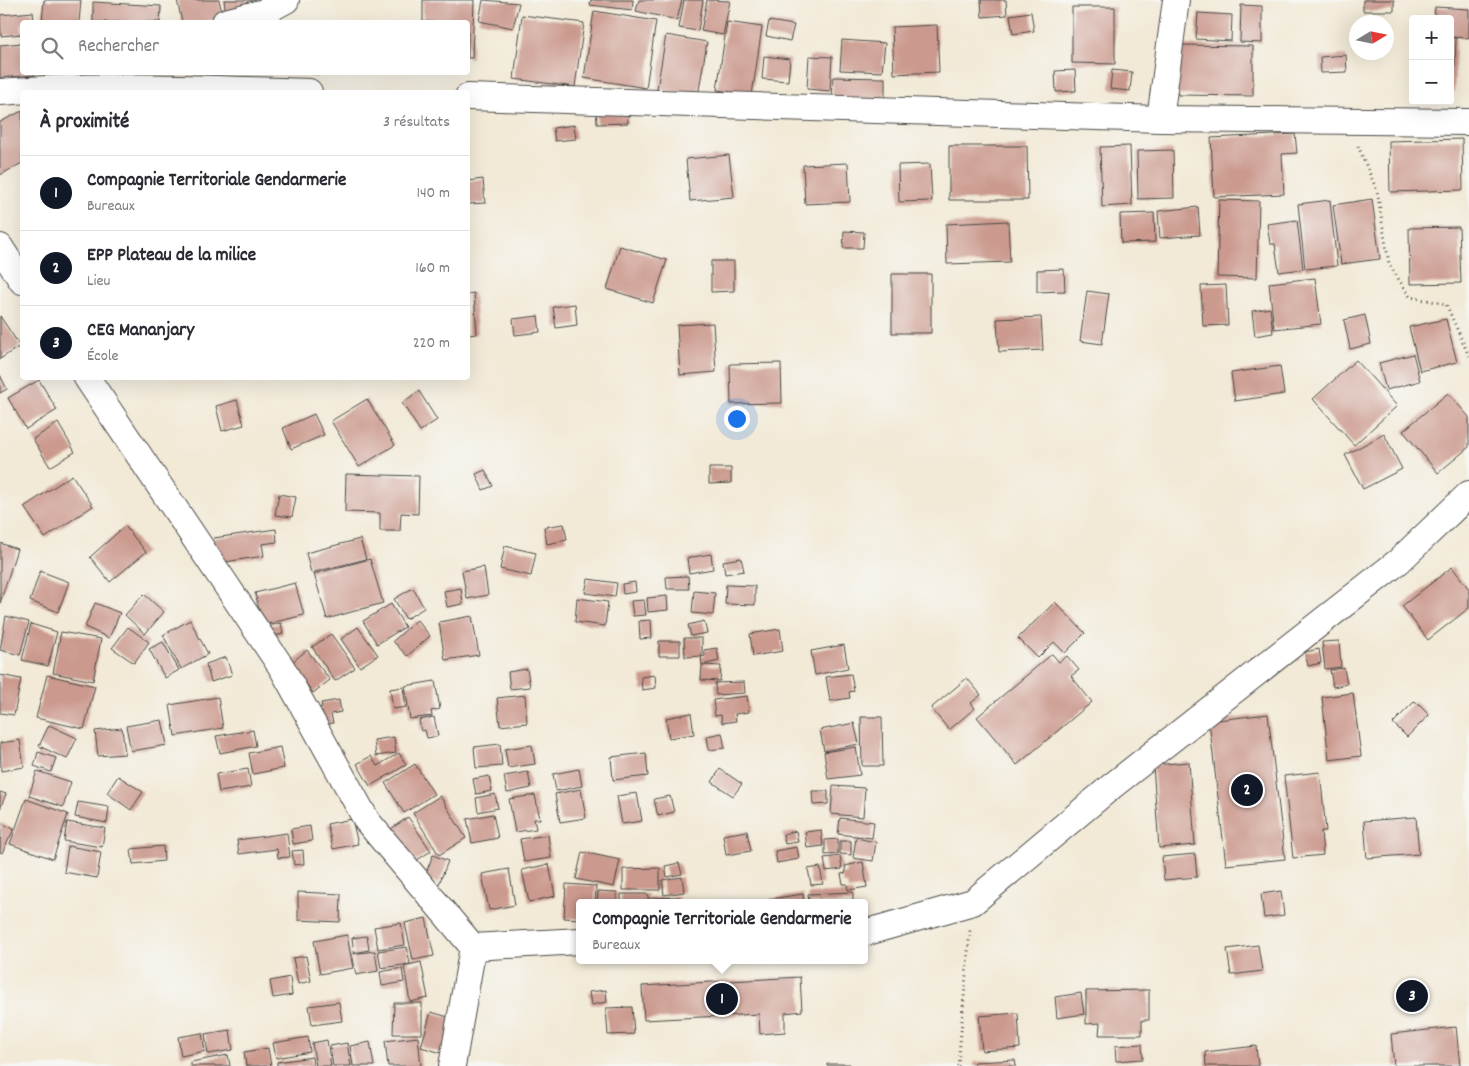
<!DOCTYPE html>
<html lang="fr">
<head>
<meta charset="utf-8">
<style>
	:root { --surface:#fff; --page:#f2f2f3; --text:#2b2b33; --muted:#7c7c81; --line:#e1e1e2; --accent:#111827 }
	body { margin:0; font-family:Dekko,sans-serif; background:var(--page); color:var(--text) }
	.controls { position:absolute; right:15px; top:15px; display:grid; overflow:hidden; border-radius:5px; box-shadow:0 5px 20px #0002 }
	.controls button { width:45px; height:45px; display:grid; place-items:center; padding:0; border:0; border-bottom:1px solid var(--line); background:var(--surface); color:var(--text); font:25px sans-serif }
	.compass { position:absolute; left:1349px; top:15px; width:45px; height:45px; border-radius:50%; background:var(--surface); box-shadow:0 5px 20px #0002; rotate:80deg }
	.you { position:absolute; left:736px; top:418px; width:18px; height:18px; margin:-12px; border:4px solid #fff; border-radius:50%; background:#1a73e8; box-shadow:0 0 0 8px #1a73e833 }
	.badge { display:grid; place-items:center; width:32px; height:32px; border-radius:50%; background:var(--accent); color:#fff; font-size:16px; font-weight:700 }
	.pin { position:absolute; translate:-50% -50%; border:2px solid #fff; box-shadow:0 1px 5px #0006 }
	.popup { position:absolute; left:576px; top:899px; width:292px; height:65px; box-sizing:border-box; display:grid; place-content:center; border-radius:5px; background:var(--surface); filter:drop-shadow(0 1px 4px #0005); font-size:16px; white-space:nowrap; color:var(--muted) }
	.popup b { font-size:19px; color:var(--text) }
	.popup::after { content:''; position:absolute; left:50%; top:100%; margin-left:-10px; border:10px solid transparent; border-top-color:var(--surface) }
	.list { margin:0; padding:0; list-style:none }
	h2 { display:flex; justify-content:space-between; align-items:center; height:65px; margin:0; padding:0 20px; font-size:21px }
	h2 small { font-size:16px; font-weight:400; color:var(--muted) }
	.list li { display:grid; grid-template-columns:32px 1fr auto; gap:15px; align-items:center; box-sizing:border-box; height:75px; padding:0 20px; border-top:1px solid var(--line) }
	.list b { display:block; font-size:19px; white-space:nowrap }
	.list p { margin:0; font-size:16px; white-space:nowrap; color:var(--muted) }
	.list em { font-size:16px; font-style:normal; color:var(--muted) }
	.icon { flex:none; width:28px; height:28px; fill:none; stroke:currentColor; stroke-width:2; stroke-linecap:round; stroke-linejoin:round }
	.map { position:relative; flex:none; width:1469px; height:1066px; overflow:hidden }
	.search { position:absolute; background:var(--surface); box-shadow:0 5px 20px #0002; left:20px; top:20px; width:450px; height:55px; display:flex; align-items:center; gap:12px; box-sizing:border-box; padding:0 18px; border-radius:5px; color:var(--muted); font-size:19px }
	.panel { position:absolute; background:var(--surface); box-shadow:0 5px 20px #0002; left:20px; top:90px; width:450px; height:290px; border-radius:5px }
	.map>svg:first-child { display:block }
</style>
</head>
<body>
<div class="map">
<svg width="1469" height="1066" viewBox="0 0 1469 1066">
	<rect width="100%" height="100%" fill="#f6f6f2"/>
	<filter id="ink" filterUnits="userSpaceOnUse"><feTurbulence type="fractalNoise" baseFrequency=".02" numOctaves="2"/><feDisplacementMap in="SourceGraphic" scale="10" xChannelSelector="R" yChannelSelector="G"/><feConvolveMatrix kernelMatrix="1 2 1 2 8 2 1 2 1" color-interpolation-filters="sRGB"/></filter>
	<filter id="wash" filterUnits="userSpaceOnUse"><feTurbulence type="fractalNoise" baseFrequency=".0096" numOctaves="4" result="noise"/><feDisplacementMap in="SourceGraphic" scale="20" xChannelSelector="R" yChannelSelector="G"/><feGaussianBlur stdDeviation="1.12" result="paint"/><feColorMatrix in="noise" values="0 0 0 0 0 0 0 0 0 0 0 0 0 0 0 0 0 1.4 0 .05"/><feComposite in="paint" operator="in"/></filter>
	<g filter="url(#wash)">
		<rect width="100%" height="100%" fill="#f2e9d6"/>
		<g id="blocks">
			<path fill="#cb998d" d="M44,0H81L79,22H42Z
				M177,0H219L223,18L203,22H182Z
				M224,0H254L255,10L226,15Z
				M423,0H474L472,58H468V22H423Z
				M483,0L519,3L513,28L479,21Z
				M591,0H633L632,10L590,5Z
				M639,0H682L677,20L636,11Z
				M684,0H703L698,31L679,28Z
				M707,0L730,1L723,35L701,31Z
				M981,0H1006L1007,15L982,17Z
				M1363,0H1394V11H1363Z
				M93,2L161,6L160,22H93Z
				M1241,5L1262,6V43L1240,42Z
				M1072,7H1115V64L1072,63Z
				M1435,7L1469,9V38L1450,37V19H1434Z
				M594,11L656,21L646,88L584,78Z
				M33,12L34,22H22V34L1,36L0,15Z
				M1031,12L1034,31L1013,34L1010,15Z
				M1198,13L1232,15L1231,41L1196,39Z
				M522,15L584,23L575,87L514,79Z
				M769,21L794,25L790,41L766,36Z
				M727,22L762,27L752,95L717,90Z
				M937,25L939,72L894,74L892,27Z
				M666,35L707,42L698,96L657,89Z
				M1450,38H1456L1454,93H1450Z
				M842,40L885,43L882,72L840,70Z
				M22,43V72H35V75L0,78V45Z
				M1179,45L1253,46V96L1178,95Z
				M1346,55L1347,72L1321,73L1320,57Z
				M764,56L790,59L788,81L762,79Z
				M809,56L832,57L830,91L807,89Z
				M1075,70L1076,91L1056,92L1055,71Z
				M1112,70L1132,72L1130,91L1110,89Z
				M313,72H333V75L313,74Z
				M833,77L885,78V101H832Z
				M627,106L628,123L597,124L596,107Z
				M22,111V163L0,175V122Z
				M574,125L576,139L555,141L553,128Z
				M1295,134L1297,153L1282,154L1284,194L1214,197L1211,138Z
				M1462,139L1463,190L1390,192L1389,141Z
				M949,146H1027L1028,200H949Z
				M1130,146L1132,205L1102,207L1100,147Z
				M1173,150L1174,198L1138,199L1137,151Z
				M729,155L734,197L690,201L686,159Z
				M848,163L850,202L805,204L803,165Z
				M930,164L932,201L899,202L898,165Z
				M483,179L485,203L468,204V181Z
				M1372,199L1380,259L1341,264L1333,205Z
				M1219,200L1259,201L1257,278L1217,277Z
				M1330,200L1337,266L1305,269L1298,204Z
				M1198,207L1200,235L1160,238L1158,211Z
				M1154,213L1155,242L1121,243L1120,214Z
				M1297,220L1303,269L1279,272L1275,244H1270L1267,224Z
				M1008,221L1010,262L947,264L946,224Z
				M1459,227L1461,283L1410,284L1409,228Z
				M844,231L864,232L863,248H843Z
				M620,246L667,260L653,303L607,289Z
				M711,261H734V291L711,292Z
				M1064,269L1065,291L1037,292V270Z
				M892,274H931V333H892Z
				M1315,278L1321,324L1274,329L1269,283Z
				M1226,285L1228,325L1203,326L1201,286Z
				M1087,291L1109,294L1102,344L1080,341Z
				M474,293L477,334L468,335V294Z
				M575,304L577,325L556,328L553,307Z
				M1270,308L1273,333L1255,336L1252,311Z
				M1365,315L1371,344L1350,349L1344,320Z
				M0,316L20,346L0,359Z
				M538,316L540,332L515,335L513,319Z
				M1041,317L1043,350L999,352L997,319Z
				M1446,319L1457,362L1420,371L1409,327Z
				M713,323L716,372L680,375L677,325Z
				M1413,354L1420,381L1386,390L1379,363Z
				M1356,360L1397,406L1354,445L1313,399Z
				M781,363L782,403L731,404L730,364Z
				M1280,366L1284,394L1235,401L1231,373Z
				M0,375L7,389L0,393Z
				M39,380L57,410L26,429L8,398Z
				M419,391L437,420L420,431L402,403Z
				M1448,393L1469,417V447L1438,473L1403,431Z
				M367,399L395,445L359,467L331,421Z
				M237,400L244,425L222,431L216,406Z
				M314,414L324,435L291,449L283,428Z
				M58,423L75,452L50,467L33,439Z
				M1384,434L1402,469L1363,489L1345,455Z
				M709,468H731V483L709,484Z
				M485,470L493,486L483,490L476,474Z
				M346,474L419,476L418,514L401,513L400,531H380V513L345,512Z
				M72,475L93,506L45,538L24,507Z
				M279,494L296,497L292,517L275,515Z
				M564,524L567,540L547,544L544,527Z
				M125,526L146,552L110,582L90,557Z
				M276,529L277,542L262,544L264,556L218,563L214,538Z
				M360,539L366,559L311,573L306,553Z
				M0,543L17,549L0,603Z
				M505,546L536,553L531,576L500,569Z
				M711,554L713,569L689,573L687,558Z
				M741,558L744,571L725,574L723,561Z
				M370,559L383,603L327,619L314,574Z
				M484,567L488,595L467,599L462,571Z
				M1452,567L1469,589V608L1428,640L1402,606Z
				M40,571L69,582L58,612L30,601Z
				M688,576L689,589H667L666,577Z
				M588,579L617,583L615,597L585,593Z
				M635,582L636,592L623,594L622,584Z
				M295,583L304,615L263,625L255,593Z
				M726,585L755,586V605L725,604Z
				M413,588L424,608L406,619L394,599Z
				M461,588L463,604L447,607L444,591Z
				M694,591L715,593L713,615L692,613Z
				M144,594L164,612L145,634L125,615Z
				M667,596L668,610L648,612L647,598Z
				M577,598L608,602L605,626L575,622Z
				M644,600L646,615L633,616L631,601Z
				M1055,602L1085,633L1065,653L1054,642L1038,658L1018,638Z
				M95,603L120,613L109,638L85,627Z
				M391,604L405,627L377,644L363,621Z
				M6,616L29,622L20,655L0,650Z
				M472,616L479,655L445,660L439,622Z
				M190,620L208,654L181,669L163,635Z
				M417,620L430,636L407,656L393,641Z
				M651,620L652,638L640,639L639,621Z
				M704,621L707,633L691,636L688,625Z
				M281,623L283,634L265,638L262,627Z
				M31,624L57,632L48,666L22,660Z
				M128,627L149,642L134,663L112,648Z
				M358,627L378,655L360,667L341,639Z
				M780,629L783,651L753,656L750,634Z
				M61,632L101,639L93,681L53,673Z
				M331,634L355,668L335,681L312,647Z
				M684,638H702V656L685,657Z
				M659,641H680V656H659Z
				M1339,641L1341,667L1325,669L1322,642Z
				M163,642L179,670L165,678L149,649Z
				M844,645L848,668L815,675L811,651Z
				M717,648L719,661L702,665L701,657L705,656L704,650Z
				M1319,649L1321,663L1308,666L1305,652Z
				M307,650L330,680L313,693L291,663Z
				M1052,654L1059,662L1067,656L1079,670L1071,676L1092,702L1017,765L977,717Z
				M226,657L232,675L211,682L206,664Z
				M702,665L721,666L720,681L701,680Z
				M1344,668L1347,684L1333,687L1330,670Z
				M527,669L530,687L510,689L508,672Z
				M851,674L854,691L849,692L850,698L830,701L826,677Z
				M0,675L21,679L14,715L0,713Z
				M47,675L95,686L84,729L36,718Z
				M655,675L656,688L642,690L641,677Z
				M967,678L981,695L971,703L975,708L949,730L931,708Z
				M435,681L440,709L431,711L432,716L410,719L405,686Z
				M744,682L745,693L716,695L715,683Z
				M403,687L406,707L393,709L390,689Z
				M1353,693L1361,756L1329,760L1322,697Z
				M525,695L527,723L500,726L497,698Z
				M747,696L749,712L735,714L736,721L722,723L721,715L715,716L713,700Z
				M218,697L223,728L175,736L170,705Z
				M339,700L341,712L331,714L333,723L324,725L320,717L319,708L322,707L321,703Z
				M1415,701L1429,715L1407,737L1393,723Z
				M691,713L694,734L669,738L666,718Z
				M1268,714L1285,859L1226,865L1209,721Z
				M434,717L438,736L427,738L425,730L421,731L419,720Z
				M861,717H882L883,766H862Z
				M162,720L167,745L131,751L126,726Z
				M854,723L859,744L824,751L820,730Z
				M49,725L77,738L67,759L39,746Z
				M122,728L125,754L98,756L95,731Z
				M253,730L256,746L220,753L216,736Z
				M722,733L725,748L709,750L707,736Z
				M394,737L396,753L376,756L374,740Z
				M20,740L24,767L1,771L0,743Z
				M500,744L502,766L476,768L474,747Z
				M532,745L535,764L508,768L505,749Z
				M280,747L284,768L253,774L249,753Z
				M856,747L860,775L828,779L824,752Z
				M38,752L56,758L51,772L34,766Z
				M399,753L406,765L370,786L357,764L371,756L377,766Z
				M646,753L648,776L613,780L611,757Z
				M1189,762L1195,845L1159,848L1153,765Z
				M415,764L434,794L404,813L385,783Z
				M248,769L251,787L219,792L216,774Z
				M579,769L582,786L556,791L553,774Z
				M720,769L742,784L733,796L712,782Z
				M37,771L71,782L63,807L29,796Z
				M528,772L531,788L507,793L504,776Z
				M1320,772L1326,831H1321L1323,855L1293,858L1284,776Z
				M118,776L143,792L131,810L107,793Z
				M489,776L492,791L476,794L473,779Z
				M833,786L865,788L863,817L831,814Z
				M581,789L586,818L560,822L555,794Z
				M812,791H828V804L813,805Z
				M0,792L6,794L0,809Z
				M637,793L642,821L622,824L617,796Z
				M495,794L498,808L478,812L476,798Z
				M535,795L540,819H534L536,829L515,832L509,799Z
				M440,796L466,838L439,855L413,813Z
				M670,796L674,812L658,816L654,799Z
				M26,799L68,814L53,859L10,844Z
				M78,802L109,807L107,823L75,817Z
				M493,814L498,838L472,843L467,819Z
				M408,817L431,851L414,862L391,829Z
				M1416,817L1419,854L1367,858L1364,821Z
				M840,818L874,822L872,838L838,834Z
				M352,819L358,844L333,849L327,824Z
				M67,822L105,828L102,847L64,841Z
				M1,823L14,829L2,853L0,852Z
				M310,826L312,841L293,844L291,829Z
				M821,830L823,846L807,848L805,832Z
				M747,831L751,851L726,855L723,835Z
				M796,831L798,842L785,844L783,834Z
				M287,833L290,857L278,858L277,849L239,854L237,840Z
				M548,835L551,858L524,862L520,839Z
				M856,838L876,842L873,861L853,858Z
				M838,839V854L825,855V840Z
				M840,841H851V855L840,854Z
				M68,846L101,852L97,878L64,872Z
				M163,846L164,861L133,864L131,849Z
				M797,847L799,859L777,863L775,851Z
				M303,850L304,864L294,865L292,851Z
				M582,852L620,860L614,887L576,879Z
				M1195,854L1197,877L1164,880L1162,857Z
				M433,855L448,861L439,884L424,878Z
				M840,856L842,869L826,871L824,858Z
				M863,862L867,887L848,890L847,884H843L841,874L846,873L845,866Z
				M679,863L682,874L667,877L665,866Z
				M549,864L555,896L529,902L522,870Z
				M820,867L823,884L811,885L808,869Z
				M660,868V890H623V869Z
				M509,869L515,905L489,910L482,874Z
				M682,877L684,892L664,895L662,880Z
				M566,884L596,886L595,903H580V919L564,918Z
				M598,891L617,892V903H597Z
				M1281,891L1284,915L1264,918L1261,894Z
				M298,892L341,894L340,922L298,920Z
				M853,892V903H809L808,894Z
				M621,894H648V903H621Z
				M803,894L804,903H770V899Z
				M679,897V903H650V898Z
				M426,918L434,956L413,960L405,923Z
				M401,923L405,945L378,949L374,927Z
				M347,935L353,968L320,974L314,941Z
				M367,936L369,950L354,953L352,938Z
				M1258,945L1262,971L1231,975L1227,949Z
				M407,947L410,964L381,968L378,951Z
				M375,951L378,971L356,975L352,954Z
				M306,956L311,981L298,984L293,958Z
				M421,962L428,998L410,1002L404,966Z
				M402,968L404,982L382,986L380,972Z
				M290,977L292,995L273,998L270,981Z
				M800,977L802,1011L785,1013V1032L760,1034L759,1014L644,1020L642,986Z
				M606,990L607,1002L591,1005L589,992Z
				M1149,990V1020H1142V1035H1099L1100,1023L1086,1024V991Z
				M1081,993L1084,1014L1057,1018L1055,997Z
				M339,1002L342,1021L312,1025L309,1006Z
				M394,1003H422V1034H393Z
				M632,1007L634,1034L608,1035L606,1008Z
				M431,1012L455,1019L445,1054L421,1047Z
				M1018,1013L1020,1048L982,1051L979,1016Z
				M1456,1027L1460,1066H1394L1391,1034Z
				M230,1030L233,1050L208,1054L205,1034Z
				M202,1033L205,1051L181,1056L178,1037Z
				M308,1037L310,1052L276,1058L273,1043Z
				M418,1037L421,1066H388L385,1041Z
				M327,1040L331,1066H316L312,1043Z
				M370,1042L374,1066H353L350,1046Z
				M347,1043L351,1066H333L330,1046Z
				M1142,1044L1143,1059L1116,1061L1115,1046Z
				M1256,1046L1258,1066H1206L1205,1052Z
				M268,1048L271,1066H246L244,1052Z
				M228,1055L230,1066H191V1062Z
				M312,1057L313,1066H277V1062Z
				M1015,1060L1016,1066H974V1062Z
				M827,1064H850V1066H827Z"/>
		</g>
	</g>
	<g filter="url(#ink)">
		<use href="#blocks" fill-opacity="0" stroke="#494845" stroke-width="1"/>
		<g fill="none" stroke-linecap="round" stroke-linejoin="round">
			<g stroke="#494845" stroke-width="28">
				<path id="minor" d="M225,22L264,12L286,0
					M0,92C103,83 206,89 309,92
					M468,97L1160,119L1469,122
					M1160,119L1176,0
					M0,247L22,281
					M87,378L282,668L367,821L473,947L580,941
					M864,933L973,902L1112,786L1399,561L1469,494
					M452,1066L473,947"/>
			</g>
			<path stroke="#494845" stroke-width="3" stroke-dasharray="1 4" stroke-linecap="butt" d="M1358,146L1377,191L1389,264L1410,297L1446,304L1469,356
				M958,1066L970,930"/>
			<use href="#minor" stroke="#fff" stroke-width="26"/>
		</g>
	</g>
</svg>
<div class="controls">
<button>+</button>
<button>−</button>
</div>
<svg class="compass" viewBox="-18 -18 36 36"><path d="M0-13l5 13h-10z" fill="#e53935"/><path d="M0 13l5-13h-10z" fill="#7c7c81"/></svg>
<div class="you"></div>
<div class="pin badge" style="left:722px;top:999px">1</div>
<div class="popup"><b>Compagnie Territoriale Gendarmerie</b>Bureaux</div>
<div class="pin badge" style="left:1247px;top:790px">2</div>
<div class="pin badge" style="left:1412px;top:996px">3</div>
<div class="search"><svg class="icon" aria-label="search" viewBox="0 0 24 24"><circle cx="10" cy="10" r="6"/><path d="M15 15l6 6"/></svg>Rechercher</div>
<section class="panel">
<h2>À proximité<small>3 résultats</small></h2>
<ul class="list">
<li><span class="badge">1</span><div><b>Compagnie Territoriale Gendarmerie</b><p>Bureaux</p></div><em>140 m</em></li>
<li><span class="badge">2</span><div><b>EPP Plateau de la milice</b><p>Lieu</p></div><em>160 m</em></li>
<li><span class="badge">3</span><div><b>CEG Mananjary</b><p>École</p></div><em>220 m</em></li>
</ul>
</section>
</div>
</body>
</html>
